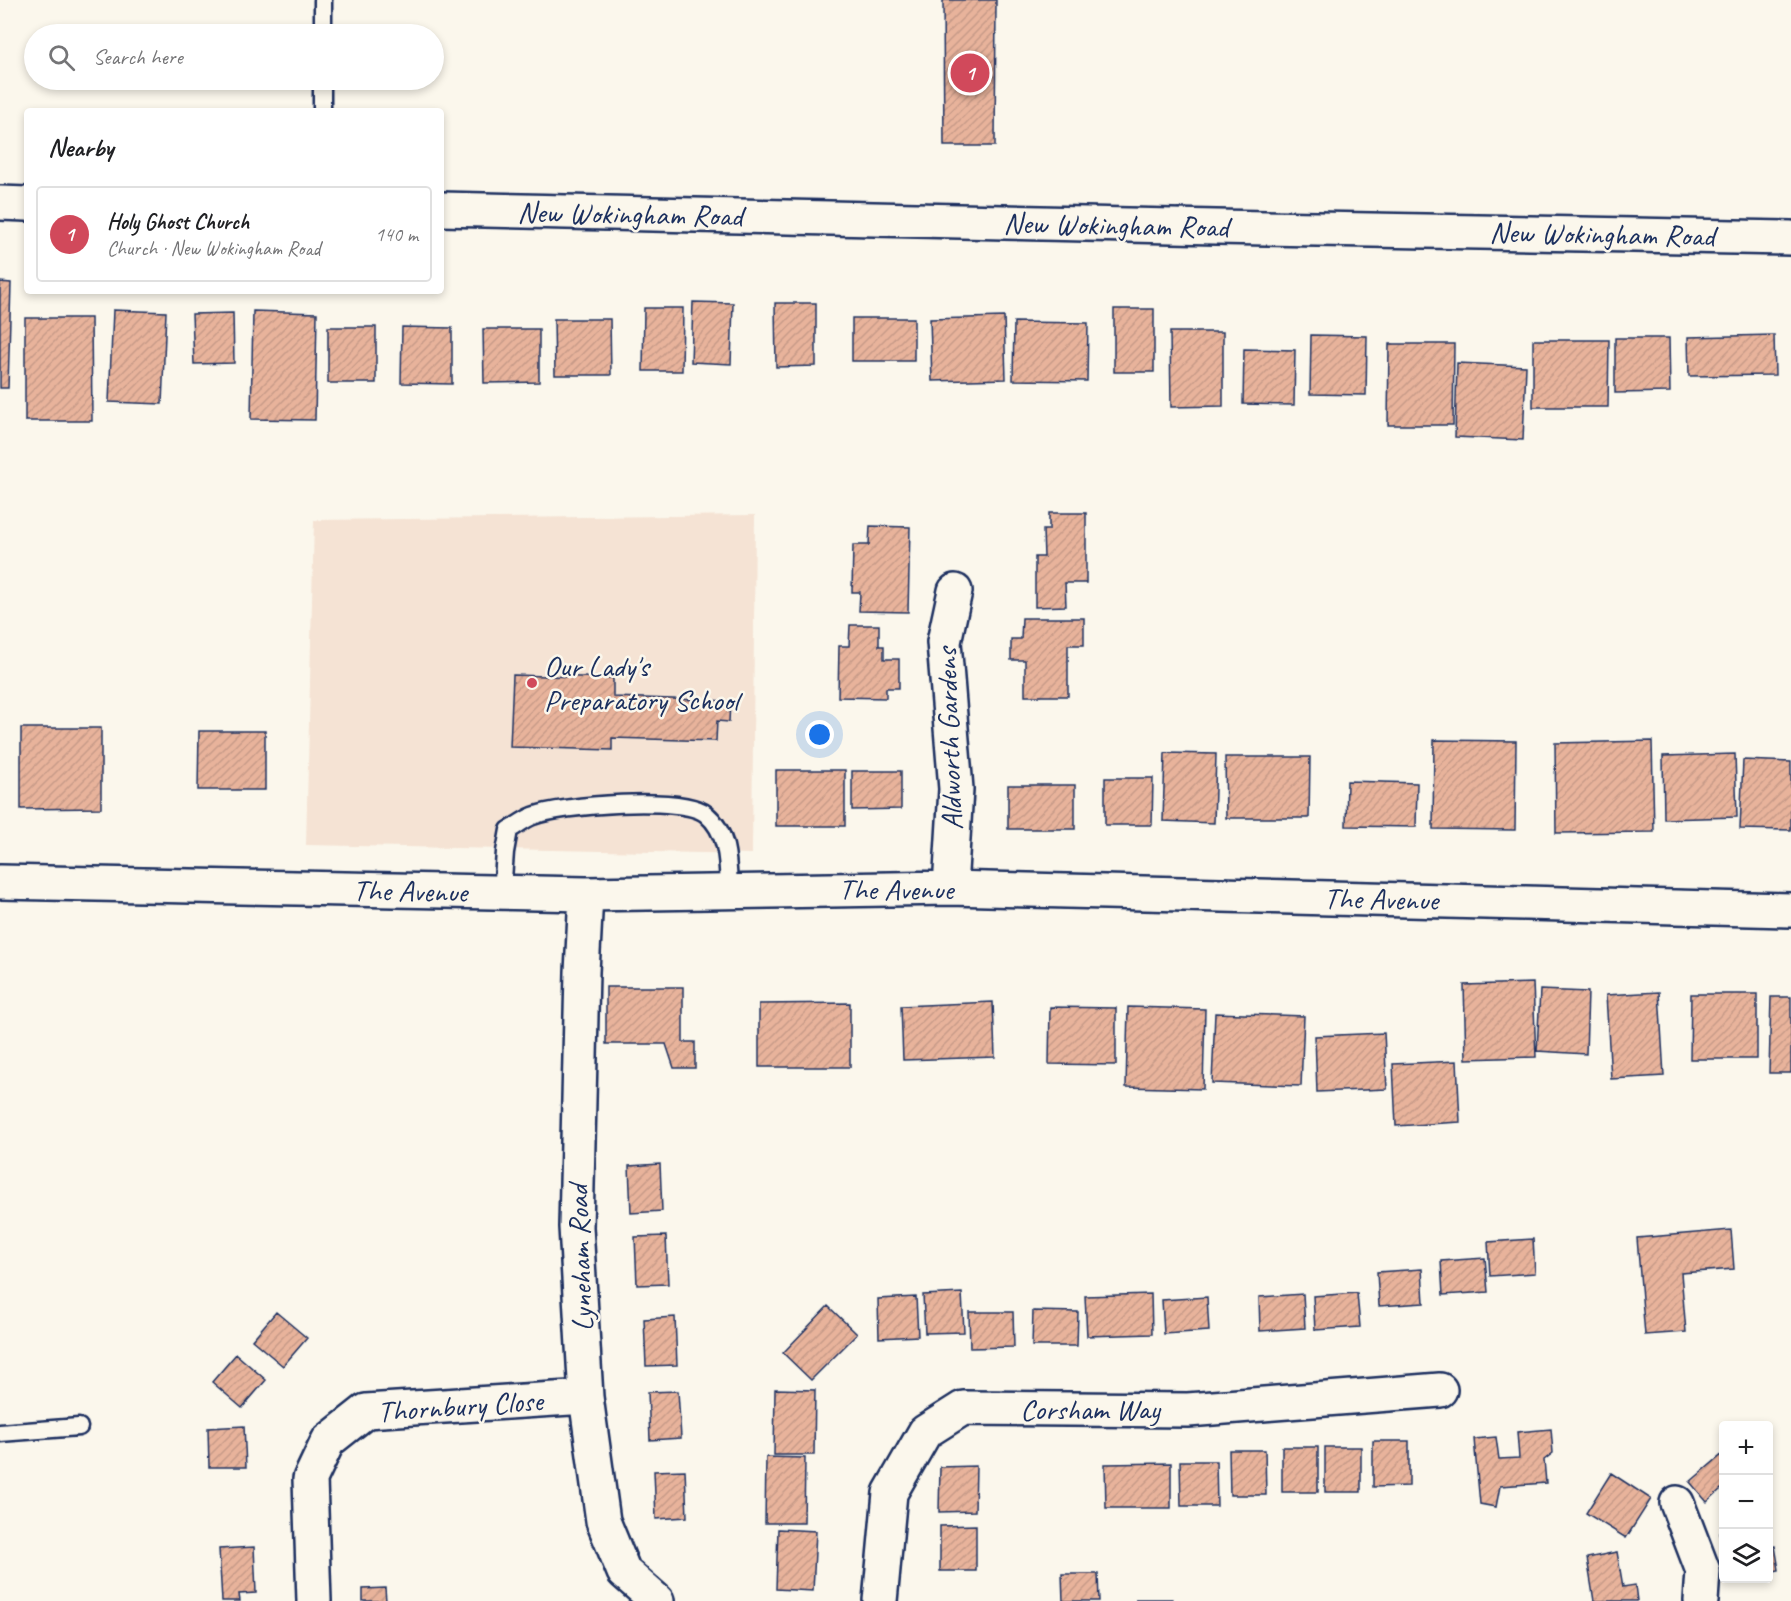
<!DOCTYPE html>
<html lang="en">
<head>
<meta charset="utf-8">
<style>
	:root { --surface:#fff; --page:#f6f6f6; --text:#202124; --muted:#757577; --line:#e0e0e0; --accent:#d1495b }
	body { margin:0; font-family:Caveat,sans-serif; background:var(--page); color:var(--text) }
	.controls { position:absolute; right:18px; bottom:18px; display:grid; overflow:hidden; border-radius:6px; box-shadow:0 3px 9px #0003 }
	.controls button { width:54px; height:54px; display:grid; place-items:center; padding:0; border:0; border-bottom:2px solid var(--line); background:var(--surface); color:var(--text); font:30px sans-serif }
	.you { position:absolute; left:820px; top:735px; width:21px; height:21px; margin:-15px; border:4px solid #fff; border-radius:50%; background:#1a73e8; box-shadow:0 0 0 9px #1a73e833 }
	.badge { display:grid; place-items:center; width:39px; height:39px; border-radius:50%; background:var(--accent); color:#fff; font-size:20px; font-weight:700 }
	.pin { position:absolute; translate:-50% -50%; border:3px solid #fff; box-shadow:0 2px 6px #0006 }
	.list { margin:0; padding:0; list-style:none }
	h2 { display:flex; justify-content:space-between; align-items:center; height:78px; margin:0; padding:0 24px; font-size:26px }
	h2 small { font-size:20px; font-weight:400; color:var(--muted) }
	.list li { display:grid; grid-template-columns:39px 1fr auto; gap:18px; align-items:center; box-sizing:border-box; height:96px; margin:0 12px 12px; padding:0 12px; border:2px solid var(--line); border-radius:6px }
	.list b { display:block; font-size:22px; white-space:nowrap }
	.list p { margin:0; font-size:20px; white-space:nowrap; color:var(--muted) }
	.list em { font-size:20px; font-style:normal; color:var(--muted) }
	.icon { flex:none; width:33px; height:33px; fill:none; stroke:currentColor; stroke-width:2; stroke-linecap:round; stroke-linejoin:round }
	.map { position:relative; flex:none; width:1791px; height:1601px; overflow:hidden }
	.search { position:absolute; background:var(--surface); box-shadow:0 3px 9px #0003; left:24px; top:24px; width:420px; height:66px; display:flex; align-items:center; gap:15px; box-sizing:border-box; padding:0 21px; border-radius:33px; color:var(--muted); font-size:22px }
	.panel { position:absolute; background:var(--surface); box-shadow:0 3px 9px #0003; left:24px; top:108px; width:420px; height:186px; border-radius:6px }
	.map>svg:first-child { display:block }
</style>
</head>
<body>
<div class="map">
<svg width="1791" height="1601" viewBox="0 0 1791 1601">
	<defs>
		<pattern id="building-hatch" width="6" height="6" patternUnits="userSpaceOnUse" patternTransform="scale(1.5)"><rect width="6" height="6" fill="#e8b39b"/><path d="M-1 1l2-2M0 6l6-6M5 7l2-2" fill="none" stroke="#c69a88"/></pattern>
	</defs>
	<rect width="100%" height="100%" fill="#fbf7ec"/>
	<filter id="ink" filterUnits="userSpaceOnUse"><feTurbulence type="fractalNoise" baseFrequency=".0167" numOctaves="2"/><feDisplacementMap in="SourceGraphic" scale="12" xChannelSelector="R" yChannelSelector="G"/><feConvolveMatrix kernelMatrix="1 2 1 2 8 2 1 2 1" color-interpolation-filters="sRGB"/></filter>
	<g filter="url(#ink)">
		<path fill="#f5e3d4" d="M755,515L752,854L306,845L314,520Z"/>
		<path fill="url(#building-hatch)" stroke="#1b2f5e" stroke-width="1.5" d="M943,0H996L995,146H944Z
			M0,282L11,283L8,388H0Z
			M693,302L733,303L731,364L691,362Z
			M775,303H816V366L776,367Z
			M644,308H683L682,371H643Z
			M1114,309H1154V372H1114Z
			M113,310L166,312L162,404L109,402Z
			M253,311L317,313L315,420L251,419Z
			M233,313L234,363L194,364L192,314Z
			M1004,317L1006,379L932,381L930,319Z
			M25,318H91L92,421H25Z
			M852,318H914V361H852Z
			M554,319H610L611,375H555Z
			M1014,322L1088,323L1087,381L1013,380Z
			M328,327H376V383H328Z
			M402,327L452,328V384L401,383Z
			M483,329H539V382L484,383Z
			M1170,332H1223V406L1171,407Z
			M1311,335L1367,336L1366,395L1310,394Z
			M1774,335L1775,375L1689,376L1688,337Z
			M1615,338H1669L1670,392L1615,393Z
			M1533,340H1609L1608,407H1533Z
			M1389,344H1454L1453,425H1388Z
			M1244,349L1295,350L1294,405L1243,404Z
			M1457,363L1526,366L1523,440L1455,437Z
			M1049,513H1086V583H1065L1066,606L1035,607V557H1044L1043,530H1049Z
			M870,526L910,527L908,612L859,611L860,592H852L853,545H869Z
			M1022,618H1084V645H1068V696H1025V660H1011V639H1021Z
			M850,625H879V646H884V659H899V688H886V698L838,697L839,646H849Z
			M513,675L613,678V697L730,701L729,722L717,721L716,741L612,738V750L510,747Z
			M21,728H101V808L21,809Z
			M199,731H265V790H198Z
			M1434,740L1516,741L1515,830L1433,829Z
			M1652,741L1654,832L1556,833L1555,743Z
			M1165,753L1216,754L1214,823L1163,821Z
			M1735,754L1737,817L1664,819L1663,756Z
			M1225,757H1310L1309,818H1226Z
			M1743,760L1791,762V830L1740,829Z
			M776,770H845V826H776Z
			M852,771H901V809L852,810Z
			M1105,778H1153L1152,825H1105Z
			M1347,781L1417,783L1416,827L1346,826Z
			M1008,785H1075V829H1008Z
			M1533,983L1536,1057L1466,1059L1464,985Z
			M606,987H683V1042H695V1068H674L666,1044H606Z
			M1540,990L1588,992L1586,1054L1537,1051Z
			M1659,992L1664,1076L1611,1079L1606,995Z
			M1691,994H1757V1059H1690Z
			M1771,997H1791V1073H1769Z
			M993,1002L995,1057L903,1060L901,1006Z
			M850,1003V1067H759V1004Z
			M1050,1007L1116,1008V1065L1049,1064Z
			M1128,1007L1205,1009L1203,1089L1126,1087Z
			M1215,1013L1304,1016L1301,1086L1212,1083Z
			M1384,1033L1387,1089L1317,1092L1315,1036Z
			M1457,1061L1460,1122L1396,1126L1393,1064Z
			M660,1164L662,1211L631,1213L629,1166Z
			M1731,1230L1734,1269L1681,1273L1686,1332L1645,1335L1637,1238Z
			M666,1236L668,1284L637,1285L635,1237Z
			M1533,1239L1535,1273L1490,1276L1488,1242Z
			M1485,1258L1488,1292L1443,1295L1441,1261Z
			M1422,1269L1424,1303L1379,1306L1377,1272Z
			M962,1293L964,1332L925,1333L923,1295Z
			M1357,1293L1360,1327L1315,1330L1313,1296Z
			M1151,1294L1152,1334L1087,1336L1085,1296Z
			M1303,1294L1305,1328L1260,1331L1259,1297Z
			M916,1297L918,1336L879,1338L878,1299Z
			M1207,1297L1209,1331L1164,1334L1162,1300Z
			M828,1306L857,1334L811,1380L783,1353Z
			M1033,1311L1078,1312L1077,1346H1032Z
			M276,1312L307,1338L283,1366L252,1340Z
			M969,1312H1013L1014,1347L970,1348Z
			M675,1317L677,1365L646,1366L644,1319Z
			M236,1354L266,1380L242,1408L212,1382Z
			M775,1389L815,1390L814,1455H774Z
			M678,1391L681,1438L650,1440L648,1392Z
			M244,1426L246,1467H209L208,1428Z
			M1551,1429L1553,1453L1544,1460L1546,1483L1500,1486L1496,1507L1480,1504L1474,1439L1496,1437L1499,1459L1519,1458L1517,1432Z
			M1373,1441H1409V1486L1373,1487Z
			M1282,1447H1318V1492H1282Z
			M1325,1447H1361V1492H1325Z
			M1229,1450H1265L1266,1495H1230Z
			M1724,1453V1492L1721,1489L1707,1502L1690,1482Z
			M766,1457L805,1458L804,1523H765Z
			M1180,1461H1216L1217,1506H1181Z
			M1171,1463V1508H1106L1105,1464Z
			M976,1466L975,1511L939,1512L940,1467Z
			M685,1470L687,1517L656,1519L654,1471Z
			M1611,1473L1651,1499L1626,1538L1586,1513Z
			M976,1525V1571H940V1526Z
			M778,1529L816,1531L813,1591L776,1589Z
			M1724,1532V1552L1720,1533Z
			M1775,1546L1779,1570L1768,1572V1547Z
			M254,1547L256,1593L239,1594L240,1601H222L219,1549Z
			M1617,1552L1623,1587L1635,1585L1637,1601H1594L1587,1558Z
			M1062,1574H1098L1099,1601H1063Z
			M385,1588L386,1601H363V1589Z
			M1136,1599H1172V1601H1136Z"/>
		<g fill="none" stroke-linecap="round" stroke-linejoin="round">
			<g stroke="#1b2f5e" stroke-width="21">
				<path id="lane" d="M323,34V0
					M322,111V80
					M502,893L505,852L509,830C516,826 525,819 533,816C560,805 684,795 706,814C729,833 728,864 729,891
					M0,1433L79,1427"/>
			</g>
			<g stroke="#1b2f5e" stroke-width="38">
				<path id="street" d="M0,882L586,894L950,888L1791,910
					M950,888L956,789L944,642L955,591
					M586,894L582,972L576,1227L586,1397L603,1521L624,1572L657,1601
					M1677,1503L1703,1571L1701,1601
					M314,1601L310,1479L328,1441L366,1411L586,1397
					M880,1601L890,1493L925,1432L963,1408L1188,1410L1440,1390"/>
			</g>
			<g stroke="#1b2f5e" stroke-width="38">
				<path id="secondary" d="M0,203L27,204
					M441,209L1216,227L1791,238"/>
			</g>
			<use href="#lane" stroke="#fbf7ec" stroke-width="16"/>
			<use href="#street" stroke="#fbf7ec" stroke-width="33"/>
			<use href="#secondary" stroke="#fbf7ec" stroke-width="33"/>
		</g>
	</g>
	<circle fill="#d1495b" stroke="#fbf7ec" stroke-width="2" cx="532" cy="683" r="6"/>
	<g text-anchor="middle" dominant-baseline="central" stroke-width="5" stroke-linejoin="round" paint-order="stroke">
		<g font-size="30" fill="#1b2f5e" stroke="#fbf7ec">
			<text transform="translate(630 214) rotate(1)">New Wokingham Road</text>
			<text transform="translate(1116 225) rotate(1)">New Wokingham Road</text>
			<text transform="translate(1602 234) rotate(1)">New Wokingham Road</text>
			<text transform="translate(949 739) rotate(-92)">Aldworth Gardens</text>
			<text x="896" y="889">The Avenue</text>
			<text transform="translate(410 891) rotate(1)">The Avenue</text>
			<text transform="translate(1381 899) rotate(1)">The Avenue</text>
			<text transform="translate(580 1258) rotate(-92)">Lyneham Road</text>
			<text transform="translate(460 1406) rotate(-4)">Thornbury Close</text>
			<text x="1090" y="1409">Corsham Way</text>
		</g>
		<g font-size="30" fill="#1b2f5e" stroke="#fbf7ec" text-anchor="start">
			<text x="544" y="666">Our Lady's<tspan x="544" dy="34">Preparatory School</tspan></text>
		</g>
	</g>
</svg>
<div class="controls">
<button>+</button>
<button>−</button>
<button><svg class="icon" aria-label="layers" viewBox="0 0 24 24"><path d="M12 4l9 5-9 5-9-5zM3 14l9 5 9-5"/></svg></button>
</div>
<div class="you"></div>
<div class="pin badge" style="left:970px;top:73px">1</div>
<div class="search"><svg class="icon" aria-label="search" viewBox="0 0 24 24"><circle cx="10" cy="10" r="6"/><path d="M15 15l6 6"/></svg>Search here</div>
<section class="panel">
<h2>Nearby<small></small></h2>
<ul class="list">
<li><span class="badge">1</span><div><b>Holy Ghost Church</b><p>Church · New Wokingham Road</p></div><em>140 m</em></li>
</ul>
</section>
</div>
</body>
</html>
